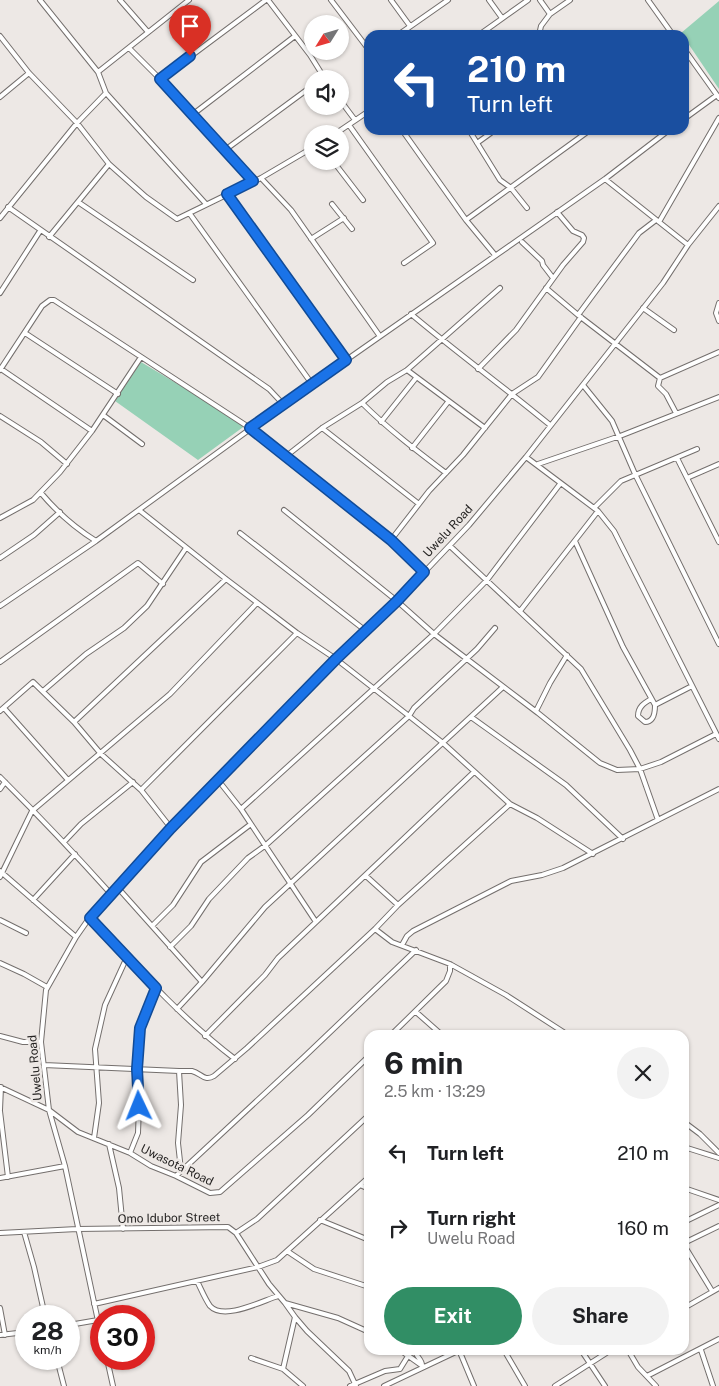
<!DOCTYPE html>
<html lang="en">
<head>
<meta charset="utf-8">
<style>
	:root { --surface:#fff; --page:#f2f2f2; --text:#202124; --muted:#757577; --accent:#318e65 }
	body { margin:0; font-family:"Public Sans",sans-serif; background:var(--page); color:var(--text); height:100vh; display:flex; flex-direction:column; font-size:19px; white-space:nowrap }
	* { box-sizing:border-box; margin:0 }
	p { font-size:16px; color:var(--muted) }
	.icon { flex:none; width:28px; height:28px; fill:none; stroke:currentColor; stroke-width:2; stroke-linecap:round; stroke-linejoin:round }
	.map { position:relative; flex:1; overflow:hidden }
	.side { position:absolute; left:364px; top:1030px; width:325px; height:325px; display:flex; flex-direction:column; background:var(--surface); border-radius:15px; box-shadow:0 1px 4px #0004 }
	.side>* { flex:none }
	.hud { position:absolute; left:364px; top:30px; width:325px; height:105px; border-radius:15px; box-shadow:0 1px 4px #0004; background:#1a4fa0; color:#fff; overflow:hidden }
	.needle { width:32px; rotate:233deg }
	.buttons { position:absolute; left:304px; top:15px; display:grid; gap:10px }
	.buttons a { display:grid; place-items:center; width:45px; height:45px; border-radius:50%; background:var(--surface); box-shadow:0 1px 4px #0004; font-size:25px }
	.speed { position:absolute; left:15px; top:1305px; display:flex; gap:10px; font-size:25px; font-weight:700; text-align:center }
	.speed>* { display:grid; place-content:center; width:65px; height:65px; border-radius:50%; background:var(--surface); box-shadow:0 1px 4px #0004; line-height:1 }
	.speed small { font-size:12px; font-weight:400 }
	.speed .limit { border:8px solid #d22; background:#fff; color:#111 }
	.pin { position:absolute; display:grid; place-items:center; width:42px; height:42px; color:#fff; margin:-51px -21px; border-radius:50% 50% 50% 0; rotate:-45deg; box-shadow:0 0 5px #0007 }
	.pin .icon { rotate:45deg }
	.me { position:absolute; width:55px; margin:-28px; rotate:358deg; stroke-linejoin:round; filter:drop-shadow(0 0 4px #0008) }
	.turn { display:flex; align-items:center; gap:18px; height:105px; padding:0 20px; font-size:22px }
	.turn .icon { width:65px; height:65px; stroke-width:2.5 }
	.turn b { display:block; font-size:35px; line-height:42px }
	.round { display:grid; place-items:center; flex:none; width:52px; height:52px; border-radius:26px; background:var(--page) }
	.headline { display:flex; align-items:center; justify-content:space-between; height:85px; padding:0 20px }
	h1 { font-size:30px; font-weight:700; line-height:38px }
	.cta { display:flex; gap:10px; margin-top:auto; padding:10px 20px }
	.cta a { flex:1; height:58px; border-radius:30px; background:var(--accent); color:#fff; font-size:20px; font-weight:700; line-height:58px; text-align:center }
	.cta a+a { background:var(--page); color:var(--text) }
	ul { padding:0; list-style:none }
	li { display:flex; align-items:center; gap:15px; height:75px; padding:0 20px }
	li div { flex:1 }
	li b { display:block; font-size:19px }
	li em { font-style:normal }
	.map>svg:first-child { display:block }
</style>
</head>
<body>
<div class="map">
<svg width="719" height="1386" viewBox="0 0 719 1386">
	<rect width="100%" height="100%" fill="#ede8e5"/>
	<!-- green -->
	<path fill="#96d1b6" d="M719,1V89L681,33Z
		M141,362L246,425L198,460L115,401Z"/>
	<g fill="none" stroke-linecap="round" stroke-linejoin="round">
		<!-- minor casing -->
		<g stroke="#746f6d" stroke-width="6">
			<path id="minor" d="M40,0L98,72L106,93L206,204
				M120,0L148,32
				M268,0L310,55L325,79
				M331,0L369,50
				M391,0L410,26
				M489,0L502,18
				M540,0L550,14L570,0
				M648,0L673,35
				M398,35L448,0
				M479,35L528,0
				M539,35L541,26L550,14
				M0,36L29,73L77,123L109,164L146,197L177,219L261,178L312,148
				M129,48L160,79L253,181
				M684,49L719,98
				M98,72L189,0
				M160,79L266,0
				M0,97L29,73
				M340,100L355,120
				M192,115L295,36
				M684,119L717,95
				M349,125L433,243L404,263
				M402,130L466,220L495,255
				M469,130L500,180L511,188L527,208
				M335,134L369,111
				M477,143L495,130
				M225,150L312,86
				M333,161L363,200
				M261,178L291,210L379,335
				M605,179L688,245
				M227,194L346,360
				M78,202L193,280
				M332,204L352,229
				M8,207L269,389L284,405
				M190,214L312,384
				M0,218L77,123L106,93
				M466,220L590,130
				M659,222L719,118
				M49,237L109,164
				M311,239L344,218
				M522,242L542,261L543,265L553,278
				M546,288L578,315L660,378L719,352
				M0,293L40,231
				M719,303L716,313L719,321
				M643,308L674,330
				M411,314C456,352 504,387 550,425
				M578,315L639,233L656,220
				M25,333L118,394
				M1,369L92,431
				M478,369L516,330L563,265L583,242L584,238L582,235L573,231L557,212
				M0,370L42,306L50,300H54L250,428L391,540L424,572
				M407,370L485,428
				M660,378L658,386L666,394L676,413
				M583,385L612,421L635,474L719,644
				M362,403C388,429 417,451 446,473
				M103,415L142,444
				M0,416L41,442L67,464
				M381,422L416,378
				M322,428L419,504
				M412,448L448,402
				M285,457L322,428L362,403L387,382L407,370L500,288
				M526,457L598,511L614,531L719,739
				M677,458L719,542
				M538,464L620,436L719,397
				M687,478L719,464
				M41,493C57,512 75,528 96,541
				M594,508L621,481L697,449
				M139,510L226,579L297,633L336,659L409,716L443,743L510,804L537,818L593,854
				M284,510L397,601L434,634L538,713L600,763L617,770L640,769L661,762L716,734
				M0,518L33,500L60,472L92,431L141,357
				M240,533L366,631
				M391,540L429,491L463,455L512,394L538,377L581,317
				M575,541L623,647L655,705L692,686
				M450,546L581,669L630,750L640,769L658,820
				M0,558L34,535L60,512
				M0,606L96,541L312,384L605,179L669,130
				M520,611L598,511
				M0,662L138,563L163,584
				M43,691L86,654L124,628L147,606L186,548
				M651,699C644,703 638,707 638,716L645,722C654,722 655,713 655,705
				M4,708L68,780
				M0,711L33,682L74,722L101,754L141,790L171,828
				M536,711L550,683L567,655
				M471,717L566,785L623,839
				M74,722L226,579
				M0,777C38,815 75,854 111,894
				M218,780L241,809L316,922
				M0,789L5,782
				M141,790L297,633
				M241,809L434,634L487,580L560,484
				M64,842L81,824L133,782
				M0,871L76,937
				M366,876L398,905
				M0,877L32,811L170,694L257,603
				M118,888L202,982
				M33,900L75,854
				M90,917C136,967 181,1018 235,1059
				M0,920L26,933
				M153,925L173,905L201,862L251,824
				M375,929L392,942L450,964L506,995L568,1035
				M402,945L407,936L413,931L511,881L542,875L563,868L719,789
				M170,947L191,926L209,899L248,858L266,845L409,716L414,708L477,649L495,628
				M0,963L24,974L47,987
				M177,1009L202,982L265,907L503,687
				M416,1012L442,1035
				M391,1035L446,981L450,971V964
				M0,1036L23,1042H41
				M205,1036L265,975L278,958L474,772
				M44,1065L179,1071L181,1105L178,1143L181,1170
				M179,1071C183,1071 188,1071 192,1071C201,1073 204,1082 214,1076L247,1048L375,929L398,905L510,804
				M0,1087L49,1110L78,1132L130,1153L151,1166L176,1176L210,1193L220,1192L308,1115L369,1056
				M0,1110L1,1087
				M0,1111L8,1177
				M684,1122L700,1134L719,1153
				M94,1138L99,1103L95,1049L105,1005L127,957
				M109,1144L119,1188L123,1229
				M684,1147L719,1158
				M130,1153L138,1133L139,1106L137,1069L139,1028L156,988
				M176,1176L304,1057L416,950
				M0,1178L65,1166
				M360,1185L369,1189
				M684,1188L719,1200
				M320,1220L369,1240
				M684,1222L719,1205
				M24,1232L34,1267L45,1316
				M0,1233L77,1229L228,1227L236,1233L269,1284L285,1303L338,1318L369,1332
				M236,1233L257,1219L369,1115
				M684,1243L719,1226
				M684,1245L712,1291
				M287,1251L314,1269L369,1287
				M197,1281C201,1289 205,1299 210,1306C224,1321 262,1301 278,1296
				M285,1303L295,1317L307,1331L349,1371L356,1386
				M94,1304L258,1267L277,1260L369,1177
				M0,1308L5,1335
				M684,1308L719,1288
				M69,1325L98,1320
				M0,1335L26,1332
				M101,1335L65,1166L49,1110L41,1042L46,990L76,937L90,917L171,828L336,659L397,601L469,525L526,457L663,283L688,245L719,206
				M400,1350L424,1367
				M415,1350C415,1356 422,1359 422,1365
				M459,1350L474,1386
				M504,1350L525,1386
				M581,1350L605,1386
				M628,1350L638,1367L656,1386
				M701,1350L713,1386
				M251,1358L283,1369L303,1386
				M57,1359L64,1386
				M107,1359L113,1386
				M283,1369L295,1317
				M647,1376L719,1339
				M350,1386L385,1371L400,1369L408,1356
				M384,1386L460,1350
				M555,1386L611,1350"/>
		</g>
		<!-- minor -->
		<use href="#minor" stroke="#fff" stroke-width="4"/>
	</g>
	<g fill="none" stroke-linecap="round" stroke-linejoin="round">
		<!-- route casing -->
		<g stroke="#114b97" stroke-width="12">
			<path id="route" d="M139,1106L137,1069L140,1028L156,988L90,918L171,828L336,659L397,601L424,572L391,540L250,428L346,360L227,194L253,181L160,79L190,56"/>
		</g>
		<!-- route -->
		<use href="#route" stroke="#1a73e8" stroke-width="9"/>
	</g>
	<g text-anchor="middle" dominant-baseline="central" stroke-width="5" stroke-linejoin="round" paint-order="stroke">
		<!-- street labels -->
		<g font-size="12" fill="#272524" stroke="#ede8e5">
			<text transform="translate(448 531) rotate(-47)">Uwelu Road</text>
			<text transform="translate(35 1068) rotate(-95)">Uwelu Road</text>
			<text transform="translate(177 1165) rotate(26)">Uwasota Road</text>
			<text transform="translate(169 1218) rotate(-1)">Omo Idubor Street</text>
		</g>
	</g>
</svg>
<div class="buttons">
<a><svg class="needle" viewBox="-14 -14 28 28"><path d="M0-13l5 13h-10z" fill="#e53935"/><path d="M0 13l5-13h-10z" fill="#757577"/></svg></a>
<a><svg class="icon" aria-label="sound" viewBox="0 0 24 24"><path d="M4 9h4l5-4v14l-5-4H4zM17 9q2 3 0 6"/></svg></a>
<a><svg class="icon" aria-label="layers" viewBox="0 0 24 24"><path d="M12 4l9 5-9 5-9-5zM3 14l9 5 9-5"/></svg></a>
</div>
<div class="speed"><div>28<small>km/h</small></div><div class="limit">30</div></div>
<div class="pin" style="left:190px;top:56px;background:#d93025"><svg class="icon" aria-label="arrive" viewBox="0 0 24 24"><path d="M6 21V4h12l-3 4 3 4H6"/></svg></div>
<svg class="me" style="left:139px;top:1106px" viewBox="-20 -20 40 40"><path d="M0-17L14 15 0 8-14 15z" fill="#1a73e8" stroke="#fff" stroke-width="4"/></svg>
<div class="hud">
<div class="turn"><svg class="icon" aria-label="left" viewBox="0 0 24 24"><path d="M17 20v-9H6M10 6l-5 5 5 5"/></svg><div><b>210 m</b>Turn left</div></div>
</div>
<section class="side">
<div class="headline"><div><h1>6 min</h1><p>2.5 km · 13:29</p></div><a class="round"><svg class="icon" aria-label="close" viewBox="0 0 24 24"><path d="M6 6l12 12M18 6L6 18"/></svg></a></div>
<ul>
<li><svg class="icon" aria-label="left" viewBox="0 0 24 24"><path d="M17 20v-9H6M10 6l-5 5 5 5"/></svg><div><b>Turn left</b></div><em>210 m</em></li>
<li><svg class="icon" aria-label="right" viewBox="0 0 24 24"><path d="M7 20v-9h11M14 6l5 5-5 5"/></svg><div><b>Turn right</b><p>Uwelu Road</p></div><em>160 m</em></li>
</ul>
<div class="cta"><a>Exit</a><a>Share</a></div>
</section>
</div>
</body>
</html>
